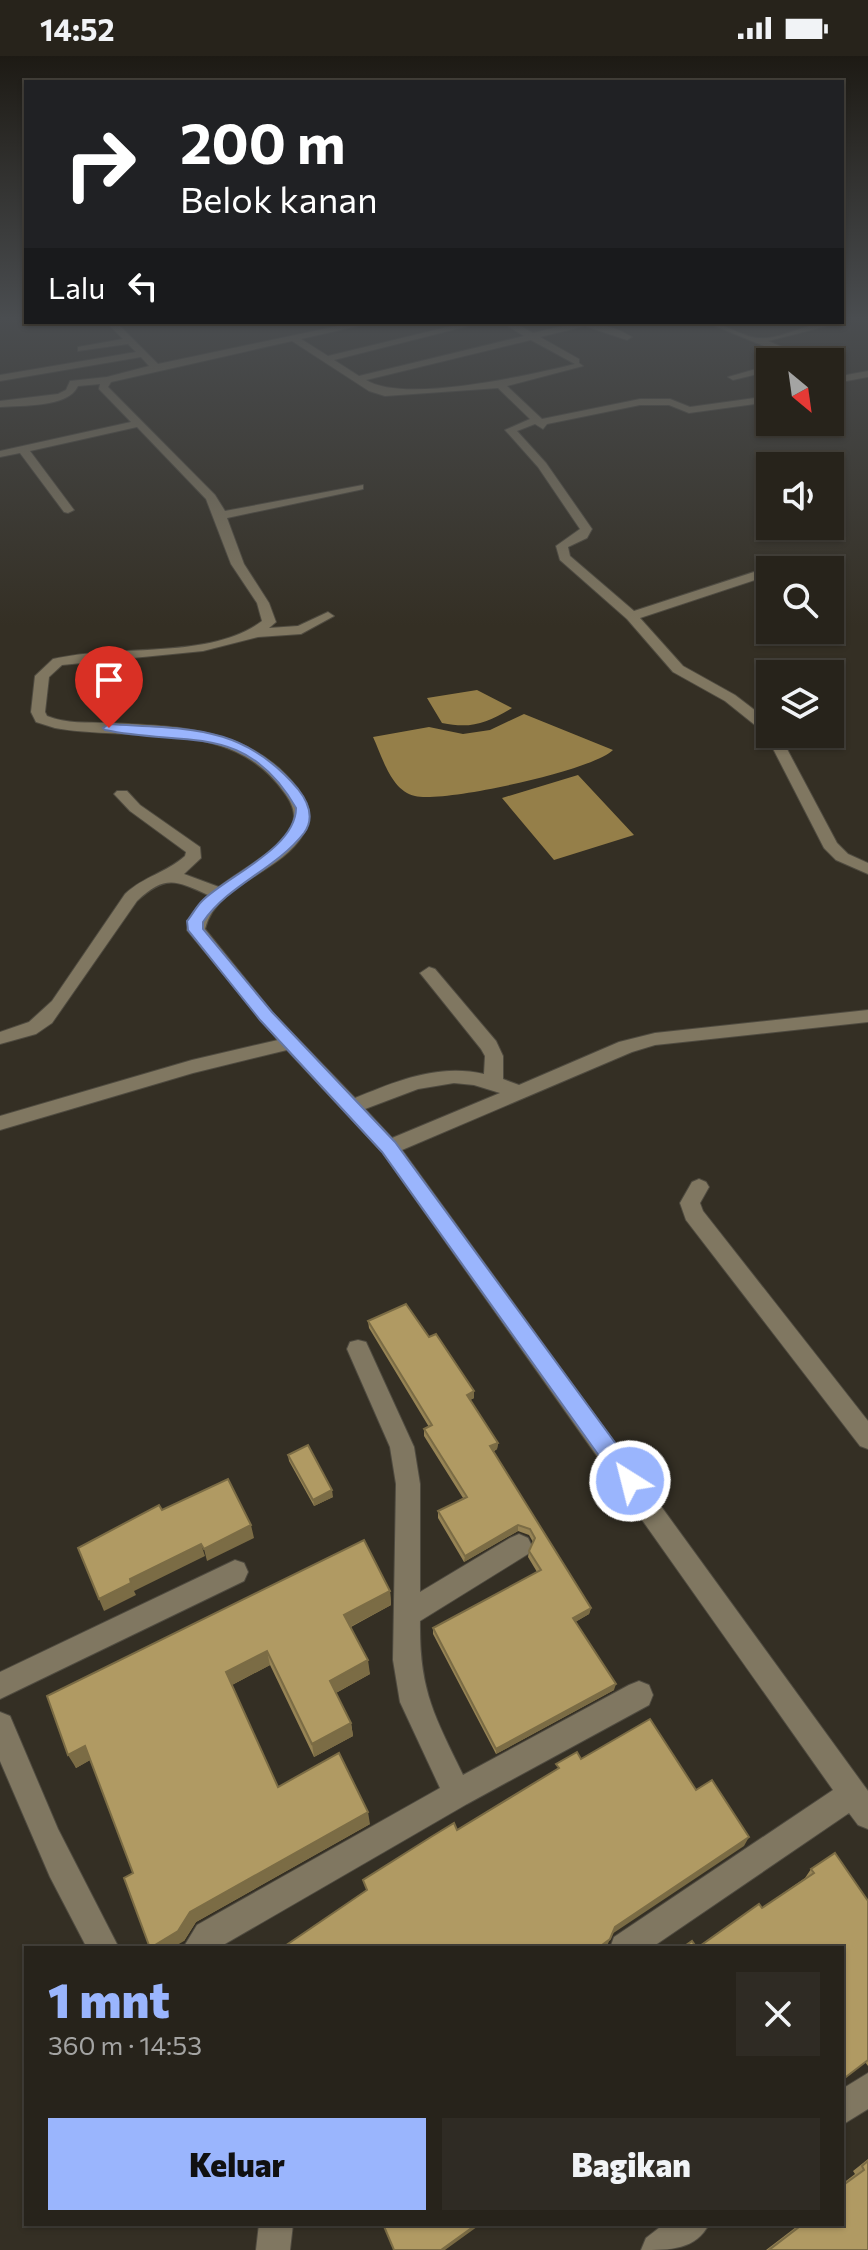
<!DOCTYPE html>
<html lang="id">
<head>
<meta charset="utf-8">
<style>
	:root { --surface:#27231b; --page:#2f2b24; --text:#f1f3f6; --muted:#a4a4a3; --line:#43403a; --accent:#9ab5fd }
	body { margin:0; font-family:Commissioner,sans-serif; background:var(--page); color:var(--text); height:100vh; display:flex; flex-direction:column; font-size:30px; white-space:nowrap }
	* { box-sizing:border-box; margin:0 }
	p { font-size:26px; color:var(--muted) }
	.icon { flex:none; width:44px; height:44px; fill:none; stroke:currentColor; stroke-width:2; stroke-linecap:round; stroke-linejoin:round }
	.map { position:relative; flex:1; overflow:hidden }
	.sheet { position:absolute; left:24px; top:1890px; width:820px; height:280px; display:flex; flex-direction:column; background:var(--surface); border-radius:0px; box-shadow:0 2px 6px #0004,0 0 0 2px var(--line) }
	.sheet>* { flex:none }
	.banner { position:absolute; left:24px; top:24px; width:820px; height:244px; border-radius:0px; box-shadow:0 2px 6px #0004,0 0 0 2px var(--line); background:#202124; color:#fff; overflow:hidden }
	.needle { width:52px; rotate:151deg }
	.fabs { position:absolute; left:756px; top:292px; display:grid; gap:16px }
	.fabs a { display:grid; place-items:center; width:88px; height:88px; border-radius:0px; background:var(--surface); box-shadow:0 2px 6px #0004,0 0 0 2px var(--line); font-size:40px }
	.pin { position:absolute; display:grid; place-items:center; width:68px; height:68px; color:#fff; margin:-82px -34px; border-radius:50% 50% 50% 0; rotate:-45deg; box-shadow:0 0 8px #0007 }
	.pin .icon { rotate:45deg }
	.me { position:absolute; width:88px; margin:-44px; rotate:324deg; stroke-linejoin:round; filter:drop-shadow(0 0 6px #0008) }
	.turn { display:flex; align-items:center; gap:28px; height:168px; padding:0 24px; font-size:36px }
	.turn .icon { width:104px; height:104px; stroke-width:2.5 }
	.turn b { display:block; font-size:56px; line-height:68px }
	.then { display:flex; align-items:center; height:76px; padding:0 24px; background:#0003; gap:16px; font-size:30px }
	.round { display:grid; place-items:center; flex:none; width:84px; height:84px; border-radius:0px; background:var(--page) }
	.headline { display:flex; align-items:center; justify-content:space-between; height:136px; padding:0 24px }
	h1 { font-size:48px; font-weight:800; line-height:60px; color:var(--accent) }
	.action { display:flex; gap:16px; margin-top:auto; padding:16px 24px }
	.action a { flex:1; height:92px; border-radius:0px; background:var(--accent); color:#111; font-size:32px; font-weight:800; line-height:92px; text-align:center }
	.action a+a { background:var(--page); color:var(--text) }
	.status { display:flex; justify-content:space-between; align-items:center; height:56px; padding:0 40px; background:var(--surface); direction:ltr }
	.status svg { height:22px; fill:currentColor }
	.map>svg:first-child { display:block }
</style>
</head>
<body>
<div class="status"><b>14:52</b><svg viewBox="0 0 49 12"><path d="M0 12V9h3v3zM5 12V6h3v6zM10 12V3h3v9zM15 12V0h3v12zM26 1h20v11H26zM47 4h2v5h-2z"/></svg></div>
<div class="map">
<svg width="868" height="2194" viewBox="0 0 868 2194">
	<rect width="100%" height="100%" fill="#342f24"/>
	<!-- water -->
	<path fill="#957f49" d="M477,634L512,652C486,667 472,673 442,667L427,642Z
		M524,658L613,694C594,714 445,747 415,740C391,735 382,700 373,681L429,671L463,678L490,674Z
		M578,719L634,779L554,804L502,742Z"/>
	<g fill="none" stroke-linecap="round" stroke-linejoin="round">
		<!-- minor casing -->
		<g stroke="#4f4b40" stroke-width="2">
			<path id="minor" d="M106,266H116L158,308L357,266H375L301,283L328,300L468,266H484L334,304L359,320L524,280L501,266H513L533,277C570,268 598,260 632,281L627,284L585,270L540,281L579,303V307L583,310L507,330L542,363L640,343H670L690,351L770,340V346L689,357L669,349H640L547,368L543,373L535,368L517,375L546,407L592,473L587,482L568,491L570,500L634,555L769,511L798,505V511L770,514V519L640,562L683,610L735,639L770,666V678H779L837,787L848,798L868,807V818L836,804L824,792L765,677L725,645L673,616L627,563L560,504L556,490L580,473L538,411L505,374L530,363L498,332L385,340L369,335L292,285L111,326L108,331L215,439L225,455L363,429V433L359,434L227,462L244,508L269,547L276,566L269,572L298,570L328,556L334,560L301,578L258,581L203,595L62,609L49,621L45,656L47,660C66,668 88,666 108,667C177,670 253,672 298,733C309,748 314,759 304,777C281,818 217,826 205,873L272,956L355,1042C396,1025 439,1007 484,1018L485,1000L481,993L420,917L429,911L435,913L496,985L503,1000V1023L519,1029L619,986L655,977L868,954V966L655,989L632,996L402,1094L868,1735V1773L858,1769L849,1757L651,1892H610L614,1881L833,1734L382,1096L287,994L193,1017L0,1074V1060L192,1004L278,984L187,874L192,858L208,839C175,824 165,819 137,845L52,967L36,978L0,988V976L29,966L52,945L125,838C144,820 166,817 185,800L186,796L130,755L114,738L117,735H127L140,749L200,791L201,802L184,818L219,831C241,814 269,800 287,779C299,763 294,749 283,735C231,661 132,686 55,672L36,666L31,656L35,620L53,603C116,588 211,604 262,565L257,547L231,508L206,443L137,371L30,395L74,454L68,457L64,456L20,397L0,401V395L131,366L99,333L100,328L78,330C68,352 22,349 0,351V345L58,338L66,334L70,325L107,321L149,310L141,301L0,325V319L136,296L128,288L78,295V291L123,283ZM531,284L575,308C530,319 404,348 366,324ZM454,1027L474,1029L500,1037L392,1082L365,1053L418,1033Z
				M705,266C725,266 740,281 759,282C785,284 812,262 839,267L768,285L817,306H803Z
				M770,309V315L733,324L728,321Z
				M868,315V321L830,328V322Z
				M699,1123L706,1126L709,1131L700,1147L703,1155L868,1365V1393L860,1390L686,1164L680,1147L692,1126Z
				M358,1284L366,1286L414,1391L420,1428V1536L510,1482L519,1478L528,1482L532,1490L528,1498L420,1565C419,1634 434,1659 463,1719L629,1629L639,1625L649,1629L653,1639L649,1649L467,1748L218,1892H183L197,1869L440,1732L400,1646L393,1604L396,1428L390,1391L347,1293L350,1286Z
				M235,1504L244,1507L248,1516L244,1525L0,1643V1616Z
				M0,1656L10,1660L58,1773L119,1892H87L50,1821L0,1705Z
				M868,2017V2053L842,2069V2033Z
				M259,2168H293L290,2194H256Z
				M664,2168H709C696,2194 670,2194 641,2194L646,2182Z"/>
		</g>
		<!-- minor -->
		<use href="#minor" fill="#807761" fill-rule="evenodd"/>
	</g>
	<!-- wall -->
	<path fill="#978455" d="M368,1265L429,1281L474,1342L470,1344L498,1387L497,1393L493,1396L591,1552L589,1558L575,1566L614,1634L496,1698L433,1578V1572L537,1516L528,1501L529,1495L533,1486L529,1479L518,1475L464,1506L438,1462V1455L463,1442L424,1380V1373L429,1371L369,1272Z
		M288,1399L333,1441L314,1450L289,1405Z
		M390,1535L391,1549L351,1571L370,1618L336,1637L351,1667L353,1680L314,1701L270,1609L232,1629L278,1731L370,1768L196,1866L184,1885L133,1817L90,1704L76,1712L47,1640Z
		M811,1813L868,1845V2010L865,2006L697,1892L762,1852L805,1822Z
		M868,2103V2194H766L800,2168H842V2128L855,2118L853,2115Z"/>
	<!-- shaded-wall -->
	<path fill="#7b6c45" d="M474,1335V1342L466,1346L467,1339Z
		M498,1387L497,1393L490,1397V1390Z
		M332,1434L333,1441L314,1450L313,1444Z
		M251,1469L254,1482L207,1505L204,1493Z
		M518,1469V1475L464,1506L465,1500Z
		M201,1488L205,1500L134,1535L136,1539L104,1555L99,1543L130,1523Z
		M390,1535L391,1549L346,1573L344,1559Z
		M591,1552L589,1558L572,1568L573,1562Z
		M267,1595L270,1609L230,1630L226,1616Z
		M368,1604L370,1618L332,1639L330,1625Z
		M616,1628L614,1634L496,1698V1693Z
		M351,1667L353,1680L314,1701L312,1688Z
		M85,1690L92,1703L76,1712L68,1699Z
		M368,1756L370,1768L196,1866L184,1885L172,1892H150L190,1856Z
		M749,1781L744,1790L612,1878L615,1871Z
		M610,1883L606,1892H598Z
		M477,2168H481L445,2194H441Z"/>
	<!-- building -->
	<path fill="#b09a63" stroke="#7b6c45" stroke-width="2" d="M406,1248L429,1281L436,1278L474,1335L467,1339L498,1387L490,1390L591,1552L573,1562L616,1628L496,1693L433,1572L541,1514L529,1495L535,1482L530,1473L518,1469L465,1500L438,1455L467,1441L424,1373L432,1369L368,1265Z
		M308,1389L332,1434L313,1444L288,1399Z
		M228,1423L251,1469L204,1493L201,1488L130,1523L131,1527L99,1543L78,1492L159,1449L162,1454Z
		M364,1484L390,1535L344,1559L368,1604L330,1625L351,1667L312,1688L267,1595L226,1616L278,1731L339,1697L368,1756L190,1856L178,1875L150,1892L124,1822L133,1817L85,1690L68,1699L47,1640Z
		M650,1663L696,1734L712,1724L749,1781L615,1871L610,1883L598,1892H282L367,1834L363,1824L431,1781L454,1767L457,1774L559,1712L556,1708L577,1696L581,1703Z
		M835,1797L868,1845V2004L842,2024V1892H682L692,1885L697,1892L759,1848L762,1852L814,1817L811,1813Z
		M868,2105V2194H769L803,2168H842V2130L864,2114L862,2110Z
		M383,2168H477L441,2194H394Z"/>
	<!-- sky -->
	<linearGradient id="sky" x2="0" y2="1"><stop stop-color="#1d1a14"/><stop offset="0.46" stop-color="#4a4d50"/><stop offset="1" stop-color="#4a4d50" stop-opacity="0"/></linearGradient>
	<rect width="868" height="570" fill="url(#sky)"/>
	<!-- route -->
	<path fill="#9ab5fd" stroke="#6476a4" stroke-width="2" d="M109,668C188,673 243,668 298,733C309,747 315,762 304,777C276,813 228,829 203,866V873L272,956L395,1086L638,1418L641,1425L638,1432L630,1435L622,1432L382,1096L260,964L188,874L187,865C192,859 196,851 202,845C227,820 296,792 296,752C246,665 185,691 105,674L103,672Z"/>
</svg>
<div class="fabs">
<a><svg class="needle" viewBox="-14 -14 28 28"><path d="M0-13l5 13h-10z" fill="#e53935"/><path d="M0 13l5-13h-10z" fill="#a4a4a3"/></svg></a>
<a><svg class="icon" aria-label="sound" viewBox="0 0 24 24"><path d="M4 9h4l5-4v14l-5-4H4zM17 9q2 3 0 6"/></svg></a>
<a><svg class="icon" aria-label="search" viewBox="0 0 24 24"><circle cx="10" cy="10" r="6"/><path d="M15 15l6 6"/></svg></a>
<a><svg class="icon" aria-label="layers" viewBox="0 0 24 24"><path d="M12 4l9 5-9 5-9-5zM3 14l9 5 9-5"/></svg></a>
</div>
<div class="pin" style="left:109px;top:672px;background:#d93025"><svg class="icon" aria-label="arrive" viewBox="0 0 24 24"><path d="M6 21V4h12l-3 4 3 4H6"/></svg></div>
<svg class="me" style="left:630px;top:1425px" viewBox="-20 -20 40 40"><circle r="17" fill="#9ab5fd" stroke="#fff" stroke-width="3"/><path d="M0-11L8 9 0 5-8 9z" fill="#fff"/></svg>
<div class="banner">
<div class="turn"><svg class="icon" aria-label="right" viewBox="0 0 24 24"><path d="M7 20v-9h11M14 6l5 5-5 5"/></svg><div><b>200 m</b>Belok kanan</div></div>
<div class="then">Lalu<svg class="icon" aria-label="left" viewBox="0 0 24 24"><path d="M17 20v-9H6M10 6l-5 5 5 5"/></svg></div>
</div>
<section class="sheet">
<div class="headline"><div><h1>1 mnt</h1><p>360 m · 14:53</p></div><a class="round"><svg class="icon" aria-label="close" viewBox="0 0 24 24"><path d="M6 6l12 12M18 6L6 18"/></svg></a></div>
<div class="action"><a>Keluar</a><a>Bagikan</a></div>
</section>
</div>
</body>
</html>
